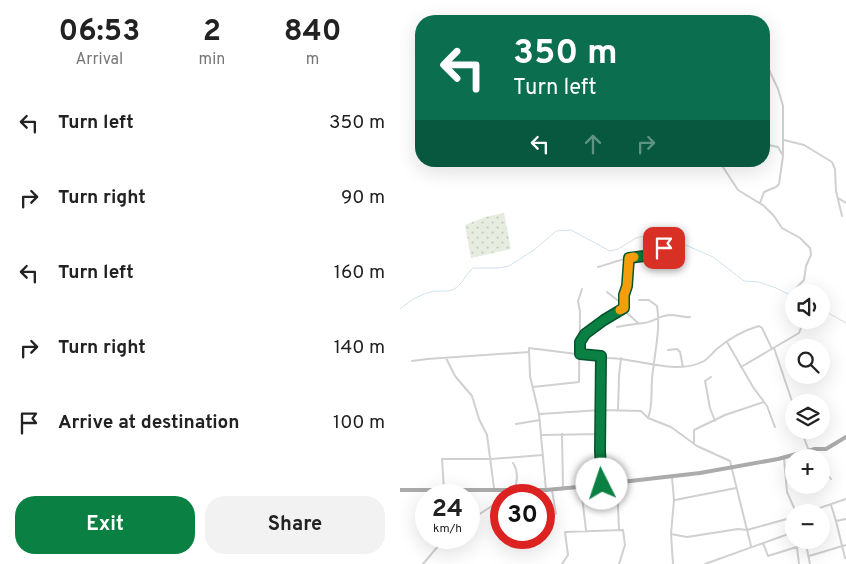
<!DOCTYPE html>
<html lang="en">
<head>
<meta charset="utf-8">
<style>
	:root { --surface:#fff; --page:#f2f2f2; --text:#222; --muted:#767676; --accent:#0b8043 }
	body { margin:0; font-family:Overpass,sans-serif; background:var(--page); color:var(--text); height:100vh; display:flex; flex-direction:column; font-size:19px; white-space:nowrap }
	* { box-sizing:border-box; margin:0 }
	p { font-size:16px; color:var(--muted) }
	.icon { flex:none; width:28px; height:28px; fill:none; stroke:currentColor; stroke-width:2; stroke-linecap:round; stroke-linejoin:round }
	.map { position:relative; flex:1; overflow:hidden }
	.sheet { display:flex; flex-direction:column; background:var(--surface); width:400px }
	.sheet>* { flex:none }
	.hud { position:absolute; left:15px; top:15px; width:355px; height:152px; border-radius:20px; box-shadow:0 5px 20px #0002; background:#0b6e4f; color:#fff; overflow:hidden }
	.tools { position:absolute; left:385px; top:284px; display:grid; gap:10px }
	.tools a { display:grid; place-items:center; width:45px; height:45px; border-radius:50%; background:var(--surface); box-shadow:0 5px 20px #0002; font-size:25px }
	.speed { position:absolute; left:15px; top:484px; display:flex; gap:10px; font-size:25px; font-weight:700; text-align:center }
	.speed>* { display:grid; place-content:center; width:65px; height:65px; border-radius:50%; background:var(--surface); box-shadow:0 5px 20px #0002; line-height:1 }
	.speed small { font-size:12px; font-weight:400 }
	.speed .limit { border:8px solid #d22; background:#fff; color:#111 }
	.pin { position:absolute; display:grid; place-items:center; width:42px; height:42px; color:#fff; margin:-21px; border-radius:10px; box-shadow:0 2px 8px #0006 }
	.me { position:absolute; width:55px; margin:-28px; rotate:356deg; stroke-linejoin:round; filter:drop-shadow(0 0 4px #0008) }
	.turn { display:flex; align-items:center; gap:18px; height:105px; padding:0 15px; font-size:22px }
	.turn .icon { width:65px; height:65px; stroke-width:2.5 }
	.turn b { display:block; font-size:35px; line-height:42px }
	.lanes { display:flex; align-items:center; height:48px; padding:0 15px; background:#0003; justify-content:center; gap:25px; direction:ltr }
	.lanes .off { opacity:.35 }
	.eta { display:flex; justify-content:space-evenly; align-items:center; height:85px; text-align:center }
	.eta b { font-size:30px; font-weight:700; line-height:35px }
	.action { display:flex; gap:10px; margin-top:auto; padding:10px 15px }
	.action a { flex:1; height:58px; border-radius:20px; background:var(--accent); color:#fff; font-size:20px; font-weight:700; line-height:58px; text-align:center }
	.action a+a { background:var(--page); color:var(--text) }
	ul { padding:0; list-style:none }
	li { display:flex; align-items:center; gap:15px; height:75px; padding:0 15px }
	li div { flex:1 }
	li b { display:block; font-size:19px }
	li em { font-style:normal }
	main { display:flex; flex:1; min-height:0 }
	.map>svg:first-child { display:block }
</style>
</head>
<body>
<main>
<section class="sheet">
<div class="eta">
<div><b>06:53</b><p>Arrival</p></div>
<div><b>2</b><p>min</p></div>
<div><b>840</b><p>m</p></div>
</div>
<ul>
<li><svg class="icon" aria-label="left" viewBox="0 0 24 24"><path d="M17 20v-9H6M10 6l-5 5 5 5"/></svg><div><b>Turn left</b></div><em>350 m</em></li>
<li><svg class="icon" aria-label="right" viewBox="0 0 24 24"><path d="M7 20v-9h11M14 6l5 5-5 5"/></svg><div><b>Turn right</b></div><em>90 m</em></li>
<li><svg class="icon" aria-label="left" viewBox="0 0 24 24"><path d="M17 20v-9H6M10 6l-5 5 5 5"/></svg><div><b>Turn left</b></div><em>160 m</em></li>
<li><svg class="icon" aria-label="right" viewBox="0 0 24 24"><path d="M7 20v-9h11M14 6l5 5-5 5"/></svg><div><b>Turn right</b></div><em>140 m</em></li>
<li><svg class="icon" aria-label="arrive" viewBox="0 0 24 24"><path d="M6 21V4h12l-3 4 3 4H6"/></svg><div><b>Arrive at destination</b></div><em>100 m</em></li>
</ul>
<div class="action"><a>Exit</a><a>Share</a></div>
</section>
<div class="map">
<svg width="446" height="564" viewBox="0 0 446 564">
	<defs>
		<pattern id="grass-dots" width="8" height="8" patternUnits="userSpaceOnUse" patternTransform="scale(1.25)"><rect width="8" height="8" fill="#e6ecdf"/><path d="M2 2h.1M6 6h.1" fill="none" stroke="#c6cbc0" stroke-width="1.8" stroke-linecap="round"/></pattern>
	</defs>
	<rect width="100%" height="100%" fill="#fff"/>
	<!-- grass -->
	<path fill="url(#grass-dots)" d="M104,213L111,249L71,258L65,225L85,217Z"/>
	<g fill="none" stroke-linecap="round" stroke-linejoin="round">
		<!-- stream -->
		<path stroke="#cfe2ee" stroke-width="1" d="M0,309C11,300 20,294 35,291C41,291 49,292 54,289C61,286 66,274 73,268H98L109,266L134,250L156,231L171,230L210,251L218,249L236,238L252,234L281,243L313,257L344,281L359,282L376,288L394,297
			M421,309L446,323"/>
		<!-- street -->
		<path stroke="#d0d0d0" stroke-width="2" d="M384,140L404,145L432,162L435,169L436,191L442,216
			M364,144L378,147L382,154
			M319,161L338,190L364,206L374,216L382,228L400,238L410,248L411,255L406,266L404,280L392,292L387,301L389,311L394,318
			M438,198L446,203
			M360,203L364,192L376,187L379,184L383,156V106L378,89L364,59
			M198,267C209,264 219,260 229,258C249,254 257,256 271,240
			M207,292L221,303L227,313L238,323
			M239,300H249L257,306C261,330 254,355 252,379C251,392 253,406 248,418
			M217,327C226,325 235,324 244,323C253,322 260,315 271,315C277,315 284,318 290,317
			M180,342L189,330L224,308V295L227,287L229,258
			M327,342L353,387L367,406L375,427
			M374,348L394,407
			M268,350L277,349L280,352L283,367
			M201,356L200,451L203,484
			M46,358L55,376L72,396L79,419L87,435L94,488
			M12,361L27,359L129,352
			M341,367L399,333L401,328L396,320
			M311,377L305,381L310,408L315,421
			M133,387L179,382L180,312L178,301L182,289
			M218,410L219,376L221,358
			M140,414L201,410L241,411L248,418L271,427L297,446L330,461L351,546
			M116,424L140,420
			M401,430L409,451
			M162,434L163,487
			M141,435L201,434
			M294,444V430L325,415L364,402
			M415,449L418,458
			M384,458L387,492L396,512
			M421,466L431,479
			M272,477L274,500L271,534L273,564
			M217,484L219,529
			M181,488L186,530
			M44,490L42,459H91L143,455
			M146,490L139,414L130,376L129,348L208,358C237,358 277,376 304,361C309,358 313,352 318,348C329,339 345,330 359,326L362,328L372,349
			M152,490L156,514
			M110,495C118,487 119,472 113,463
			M275,500L336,488
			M431,505L436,521L446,519
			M408,512L446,499
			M69,521L101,500
			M436,521L445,558H446
			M271,534L287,537L338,529L347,530L394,517
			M405,540L410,564
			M363,543L368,556L406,544
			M397,547L399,564
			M409,556L446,545
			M23,564L45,538
			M162,564L168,555L165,532L223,530L225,545L219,564
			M305,564L394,532"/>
		<!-- primary -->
		<path stroke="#ababab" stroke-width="4" d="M0,490H146L178,487L300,473L378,459L415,449H426L446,437"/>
	</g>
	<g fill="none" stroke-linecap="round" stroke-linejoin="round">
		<!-- route casing -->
		<g stroke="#07532c" stroke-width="12">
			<path id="route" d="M202,484L200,451L201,356L180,354V342L185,334L204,320L224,308V295L227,286L229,258L252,255L264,248"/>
		</g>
		<!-- route -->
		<use href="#route" stroke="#0b8043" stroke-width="9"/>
		<!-- slow -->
		<path stroke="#f59e0b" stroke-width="9" d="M220,310L224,308V295L227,286L229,258L234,257"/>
	</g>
</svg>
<div class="tools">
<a><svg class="icon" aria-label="sound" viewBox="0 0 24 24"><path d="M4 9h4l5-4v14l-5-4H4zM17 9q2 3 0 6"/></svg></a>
<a><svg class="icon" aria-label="search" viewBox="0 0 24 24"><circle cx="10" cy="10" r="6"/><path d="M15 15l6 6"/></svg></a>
<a><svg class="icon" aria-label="layers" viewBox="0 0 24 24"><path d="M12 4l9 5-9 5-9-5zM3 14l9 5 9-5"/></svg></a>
<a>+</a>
<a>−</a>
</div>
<div class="speed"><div>24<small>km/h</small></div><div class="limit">30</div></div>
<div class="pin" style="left:264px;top:248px;background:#d93025"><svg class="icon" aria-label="arrive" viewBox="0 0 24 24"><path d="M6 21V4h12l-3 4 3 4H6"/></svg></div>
<svg class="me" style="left:202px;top:484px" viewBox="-20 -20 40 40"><circle r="19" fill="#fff"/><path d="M0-13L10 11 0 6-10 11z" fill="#0b8043"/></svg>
<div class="hud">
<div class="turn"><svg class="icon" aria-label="left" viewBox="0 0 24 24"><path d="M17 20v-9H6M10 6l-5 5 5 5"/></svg><div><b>350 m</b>Turn left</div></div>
<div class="lanes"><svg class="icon" aria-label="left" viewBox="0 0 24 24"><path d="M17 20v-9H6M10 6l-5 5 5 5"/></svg><svg class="icon off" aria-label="ahead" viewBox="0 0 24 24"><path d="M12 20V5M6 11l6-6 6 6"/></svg><svg class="icon off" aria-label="right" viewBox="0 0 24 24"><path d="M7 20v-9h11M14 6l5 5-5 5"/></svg></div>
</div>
</div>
</main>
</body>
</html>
